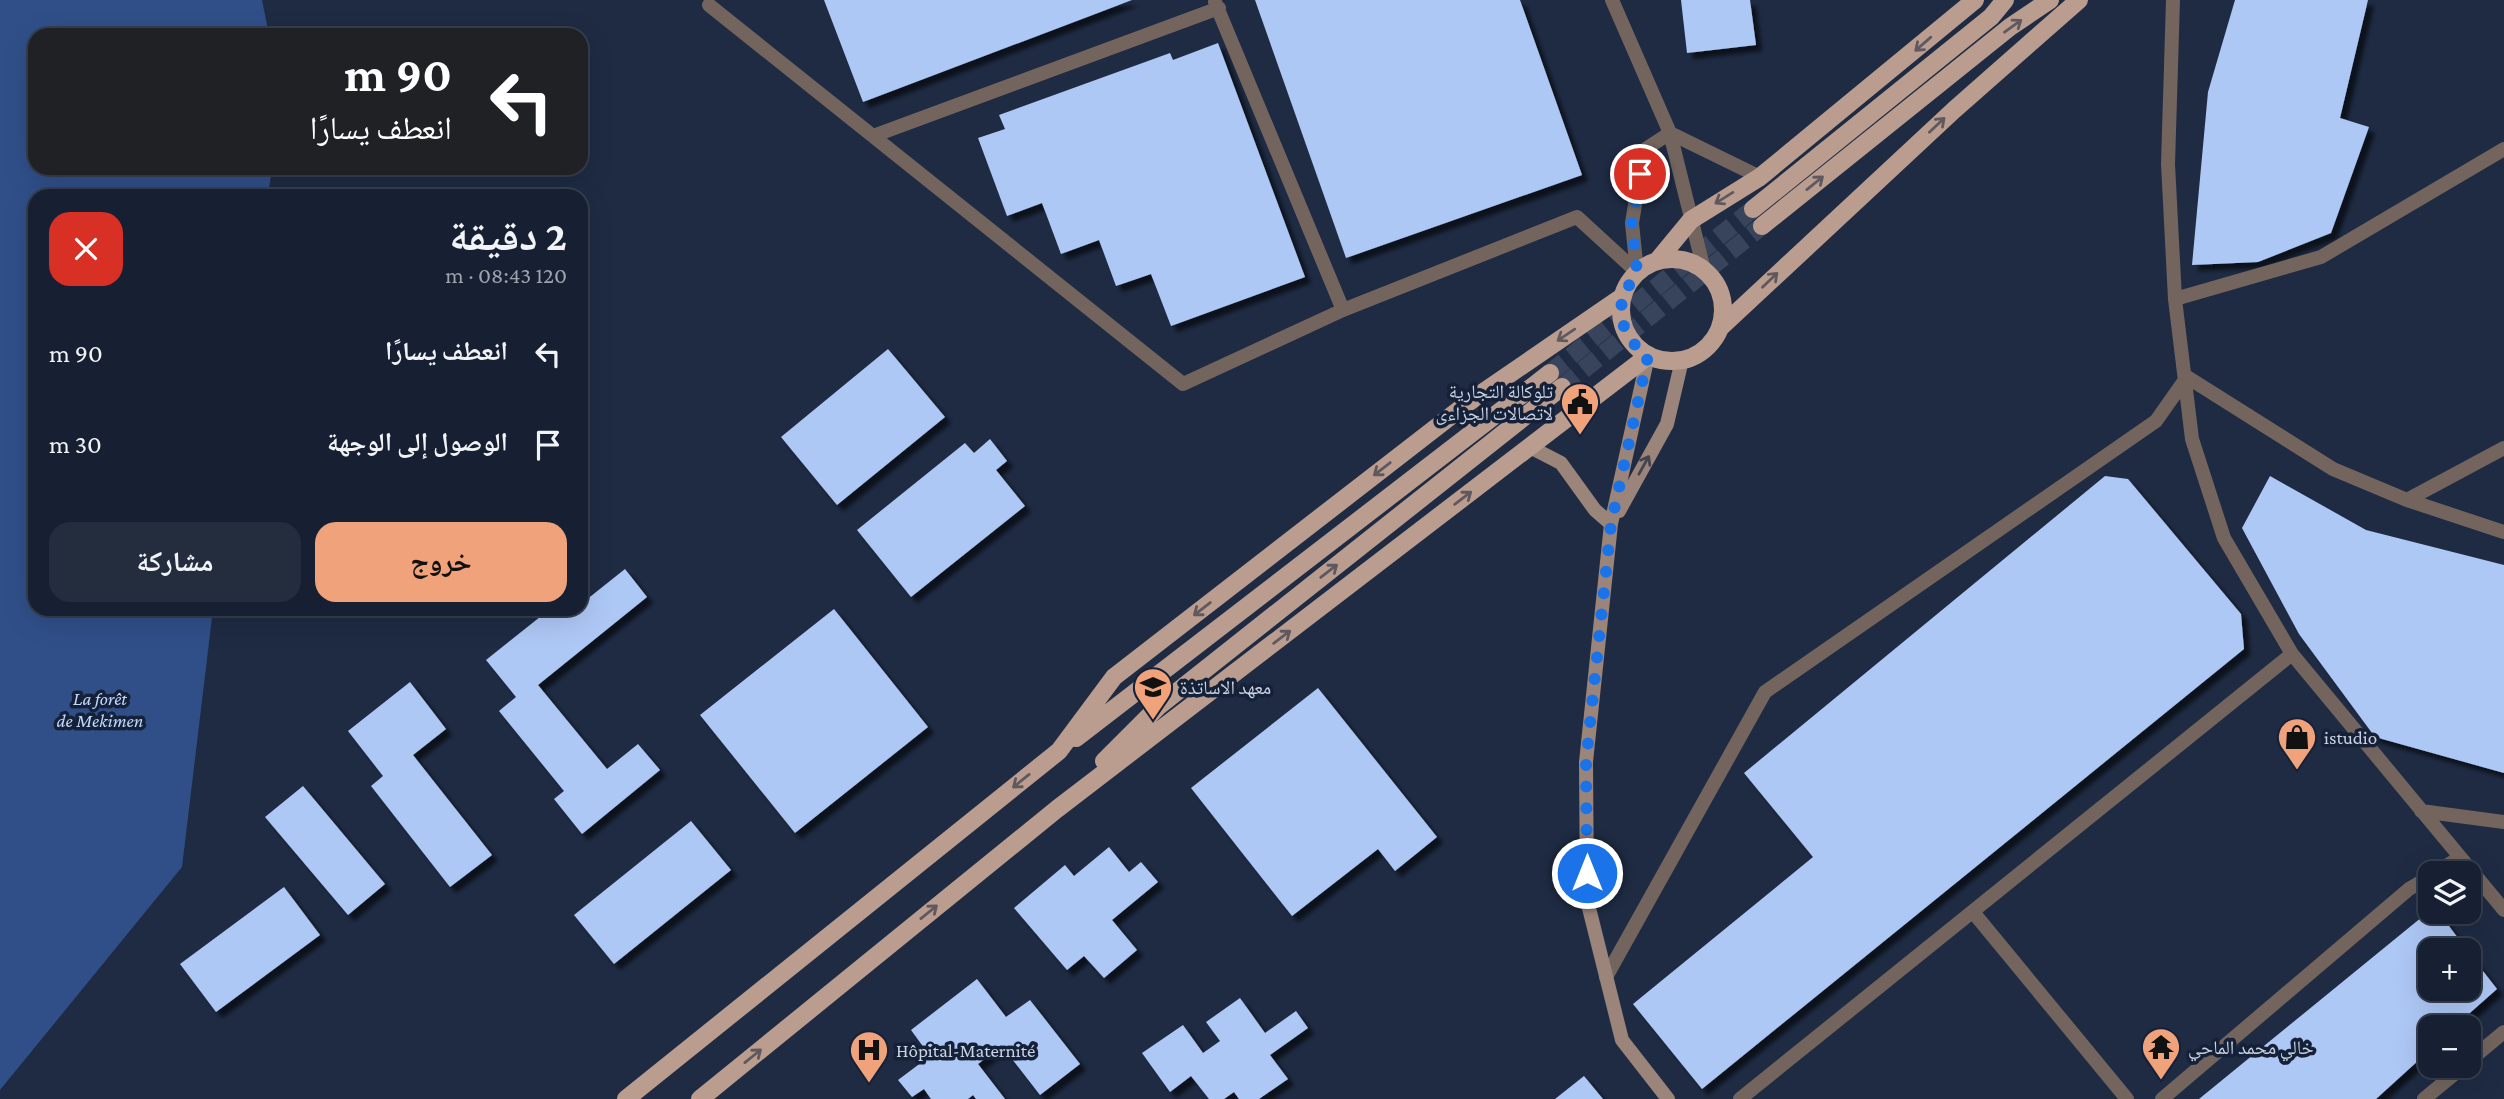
<!DOCTYPE html>
<html lang="ar">
<head>
<meta charset="utf-8">
<style>
	:root { --surface:#162032; --page:#232d3e; --text:#f1f3f6; --muted:#9ea3ac; --line:#353e4d; --accent:#f0a27a }
	body { margin:0; font-family:"Crimson Pro","Noto Naskh Arabic",serif; background:var(--page); color:var(--text); direction:rtl; height:100vh; display:flex; flex-direction:column; font-size:26px; white-space:nowrap }
	* { box-sizing:border-box; margin:0 }
	p { font-size:23px; color:var(--muted) }
	.icon { flex:none; width:38px; height:38px; fill:none; stroke:currentColor; stroke-width:2; stroke-linecap:round; stroke-linejoin:round }
	.map { position:relative; flex:1; overflow:hidden; direction:ltr }
	.panel { position:absolute; left:28px; top:189px; width:560px; height:427px; display:flex; flex-direction:column; background:var(--surface); border-radius:21px; box-shadow:0 7px 28px #0002,0 0 0 2px var(--line); direction:rtl }
	.panel>* { flex:none }
	.hud { position:absolute; left:28px; top:28px; width:560px; height:147px; border-radius:21px; box-shadow:0 7px 28px #0002,0 0 0 2px var(--line); direction:rtl; background:#202124; color:#fff; overflow:hidden }
	.tools { position:absolute; left:2418px; top:861px; display:grid; gap:14px }
	.tools a { display:grid; place-items:center; width:63px; height:63px; border-radius:14px; background:var(--surface); box-shadow:0 7px 28px #0002,0 0 0 2px var(--line); font-size:35px }
	.pin { position:absolute; display:grid; place-items:center; width:60px; height:60px; color:#fff; margin:-30px; border:4px solid #fff; border-radius:50%; box-shadow:0 2px 7px #0007 }
	.me { position:absolute; width:77px; margin:-38px; rotate:0deg; stroke-linejoin:round; filter:drop-shadow(0 0 5px #0008) }
	.turn { display:flex; align-items:center; gap:24px; height:147px; padding:0 21px; font-size:32px }
	.turn .icon { width:91px; height:91px; stroke-width:2.5 }
	.turn b { display:block; font-size:49px; line-height:60px }
	.round { display:grid; place-items:center; flex:none; width:74px; height:74px; border-radius:21px; background:var(--page) }
	.headline { display:flex; align-items:center; justify-content:space-between; height:119px; padding:0 21px }
	h1 { font-size:42px; font-weight:700; line-height:52px }
	.cta { display:flex; gap:14px; margin-top:auto; padding:14px 21px }
	.cta a { flex:1; height:80px; border-radius:21px; background:var(--accent); color:#111; font-size:28px; font-weight:700; line-height:80px; text-align:center }
	.cta a+a { background:var(--page); color:var(--text) }
	ul { padding:0; list-style:none }
	li { display:flex; align-items:center; gap:21px; height:91px; padding:0 21px }
	li div { flex:1 }
	li b { display:block; font-size:26px }
	li em { font-style:normal }
	.map>svg:first-child { display:block }
</style>
</head>
<body>
<div class="map">
<svg width="2504" height="1099" viewBox="0 0 2504 1099">
	<defs>
		<filter id="shadow"><feDropShadow dx="6" dy="6" stdDeviation="2" flood-color="#0009"/></filter>
	</defs>
	<rect width="100%" height="100%" fill="#1e2b43"/>
	<!-- green -->
	<path fill="#304f89" d="M0,0H262L269,35H35V168H272L268,196H35V609H213L182,867L0,1090Z"/>
	<!-- building -->
	<path fill="#aec8f6" filter="url(#shadow)" d="M824,0H1132L863,102Z
		M1255,0H1520L1582,175L1346,258Z
		M1681,0H1750L1756,45L1687,53Z
		M2235,0H2368L2340,118L2369,127L2331,233L2258,262L2192,265L2208,92Z
		M1218,43L1305,277L1171,326L1151,274L1116,286L1099,240L1061,254L1042,203L1007,216L978,138L1005,129L999,115L1170,53L1173,60Z
		M888,349L945,417L837,505L781,437Z
		M990,439L1007,461L996,470L1025,506L911,597L857,530L965,443L974,453Z
		M2105,476L2128,479L2241,614L2244,649L1702,1089L1633,1004L1813,857L1744,773Z
		M2270,476L2366,530L2504,565V773L2375,737L2299,634L2242,528Z
		M625,569L647,597L538,685L607,769L638,744L660,770L582,834L554,799L564,791L499,711L516,697L486,660L550,609H581V604Z
		M834,609L928,727L795,833L700,715Z
		M410,682L446,729L413,755L492,855L450,887L371,786L383,776L348,731Z
		M1318,688L1437,837L1395,871L1378,849L1292,916L1191,788Z
		M303,786L385,884L348,915L265,817Z
		M691,821L731,870L614,964L574,915Z
		M1109,847L1129,872L1141,862L1158,882L1112,920L1137,950L1104,978L1084,956L1067,970L1014,908L1065,865L1074,876Z
		M284,887L320,935L216,1012L180,964Z
		M2422,917L2443,918L2467,950H2431V989H2469V953L2497,989L2454,1027H2431V1049L2376,1099H2199Z
		M977,979L1006,1017L1030,1000L1080,1064L1040,1095L1002,1046L978,1064L1005,1099H976L973,1095L968,1099H931L924,1089L912,1097L898,1080L930,1056L911,1030Z
		M1240,998L1265,1033L1296,1011L1308,1028L1270,1055L1288,1079L1259,1099H1239L1234,1092L1224,1099H1209L1191,1076L1170,1092L1142,1053L1183,1025L1203,1053L1220,1041L1206,1022Z
		M1584,1076L1603,1099H1555Z"/>
	<g fill="none" stroke-linecap="round" stroke-linejoin="round">
		<!-- primary-tunnel -->
		<path stroke="#38445b" stroke-width="18" stroke-dasharray="18 9" stroke-linecap="butt" d="M1550,373L1753,209
			M1562,387L1762,226"/>
		<!-- street -->
		<path stroke="#73655e" stroke-width="14" d="M1612,0L1670,133L1704,270
			M2173,0L2168,164L2175,299L2192,439L2224,538L2292,654L2504,910
			M1215,2L1343,310
			M709,5L1183,384L1343,310L1577,217L1637,272
			M1670,133L1760,177
			M873,136L1219,8
			M1637,272L1632,223L1644,150L1670,133
			M2175,299L2321,257L2504,149
			M2407,500L2504,448
			M2421,811L2504,822
			M2435,873L2459,858
			M1973,912L2127,1099
			M1606,977L1765,692L2156,421L2187,377L2333,469L2407,500L2504,532
			M2469,1061L2504,1032
			M1740,1099L2292,654
			M2162,1099L2409,889L2431,876
			M2424,1099L2464,1066"/>
		<!-- secondary -->
		<path stroke="#9b857a" stroke-width="14" d="M1648,356L1611,524L1586,762L1587,900L1622,1040L1668,1099
			M1530,447L1561,463L1595,510L1611,524
			M1619,511L1667,424L1682,360"/>
		<!-- primary -->
		<path stroke="#ba9d8f" stroke-width="18" d="M1753,209L1991,17L2005,0
			M1762,226L2010,27L2050,0
			M1621 310a51 51 0 1 1 102 0a51 51 0 1 1-102 0Z
			M1658,260L1691,220L1760,177L1975,0
			M1721,327L1954,110L2079,0
			M1076,738L1550,373
			M1104,761L1159,706L1562,387
			M626,1099L1059,751L1114,677L1469,402L1622,297
			M700,1099L1057,809L1648,356"/>
	</g>
	<!-- one-way arrows -->
	<defs><path id="oneway-shaft" d="M-6 0H5M1.5-3L5.5 0L1.5 3" fill="none" stroke-width="1.6" stroke-linecap="round" stroke-linejoin="round" transform="scale(1.75)"/></defs>
	<g stroke="#5f595f">
		<use href="#oneway-shaft" transform="translate(2013 26) rotate(-36)"/>
		<use href="#oneway-shaft" transform="translate(1923 44) rotate(139)"/>
		<use href="#oneway-shaft" transform="translate(1937 125) rotate(-43)"/>
		<use href="#oneway-shaft" transform="translate(1815 183) rotate(-39)"/>
		<use href="#oneway-shaft" transform="translate(1724 198) rotate(148)"/>
		<use href="#oneway-shaft" transform="translate(1770 280) rotate(-44)"/>
		<use href="#oneway-shaft" transform="translate(1566 335) rotate(146)"/>
		<use href="#oneway-shaft" transform="translate(1382 469) rotate(142)"/>
		<use href="#oneway-shaft" transform="translate(1463 498) rotate(-37)"/>
		<use href="#oneway-shaft" transform="translate(1329 571) rotate(-38)"/>
		<use href="#oneway-shaft" transform="translate(1202 609) rotate(142)"/>
		<use href="#oneway-shaft" transform="translate(1282 637) rotate(-37)"/>
		<use href="#oneway-shaft" transform="translate(1021 781) rotate(141)"/>
		<use href="#oneway-shaft" transform="translate(929 912) rotate(-39)"/>
		<use href="#oneway-shaft" transform="translate(753 1056) rotate(-39)"/>
	</g>
	<use stroke="#44444f" href="#oneway-shaft" transform="translate(1644 465) rotate(-61)"/>
	<g fill="none" stroke-linecap="round" stroke-linejoin="round">
		<!-- route -->
		<path stroke="#1a73e8" stroke-width="12" stroke-dasharray="0 21.6" d="M1587,873L1586,762L1611,524L1648,356L1635,345L1625,331L1621,314L1622,297L1637,272L1632,223L1640,174"/>
	</g>
	<!-- icons -->
	<defs>
		<g id="civic-pin" transform="scale(2.0125)"><path d="M0 17L-7.5 6A9.5 9.5 0 1 1 7.5 6Z" fill="#f0a27a" stroke="#152138"/><path d="M-.6-6.5H3V-4.5H.6V-3L4-1V1h2V6H-6V1h2V-1L-.6-3ZM-1.2 2.5V6h2.4V2.5Z" fill="#111"/></g>
		<g id="university-pin" transform="scale(2.0125)"><path d="M0 17L-7.5 6A9.5 9.5 0 1 1 7.5 6Z" fill="#f0a27a" stroke="#152138"/><path d="M0-5L7-2L0 1L-7-2ZM-4 1L0 2.5L4 1V4Q0 6-4 4Z" fill="#111"/></g>
		<g id="shop-pin" transform="scale(2.0125)"><path d="M0 17L-7.5 6A9.5 9.5 0 1 1 7.5 6Z" fill="#f0a27a" stroke="#152138"/><path d="M-5-2.5h2.3a2.7 3.5 0 0 1 5.4 0H5L5.5 6h-11ZM-1.5-2.5h3a1.5 2.3 0 0 0-3 0Z" fill="#111"/></g>
		<g id="temple-pin" transform="scale(2.0125)"><path d="M0 17L-7.5 6A9.5 9.5 0 1 1 7.5 6Z" fill="#f0a27a" stroke="#152138"/><path d="M0-6L5-2H3V0L6.5 2.5H4V6H1.5V3h-3V6H-4V2.5H-6.5L-3 0V-2H-5Z" fill="#111"/></g>
		<g id="hospital-pin" transform="scale(2.0125)"><path d="M0 17L-7.5 6A9.5 9.5 0 1 1 7.5 6Z" fill="#f0a27a" stroke="#152138"/><path d="M-5-5h3v3.5h4V-5h3V5h-3V1.5h-4V5h-3Z" fill="#111"/></g>
	</defs>
	<g fill-rule="evenodd">
		<use href="#civic-pin" x="1580" y="402"/>
		<use href="#university-pin" x="1153" y="687"/>
		<use href="#shop-pin" x="2297" y="737"/>
		<use href="#temple-pin" x="2161" y="1047"/>
		<use href="#hospital-pin" x="869" y="1050"/>
	</g>
	<g text-anchor="middle" dominant-baseline="central" stroke-width="7" stroke-linejoin="round" paint-order="stroke">
		<!-- poi labels -->
		<g font-size="19" fill="#cad3e3" stroke="#152138" text-anchor="start">
			<text x="1553" y="391" text-anchor="end">تلوكالة التجارية<tspan x="1553" dy="22">لاتصالات الجزاءى</tspan></text>
			<text x="1180" y="687">معهد الاساتذة</text>
			<text x="2324" y="737">istudio</text>
			<text x="2188" y="1047">خالي محمد الماحي</text>
			<text x="896" y="1050">Hôpital-Maternité</text>
		</g>
		<!-- park labels -->
		<g font-size="19" font-style="italic" fill="#c1d8ff" stroke="#152138">
			<text x="100" y="698">La forêt<tspan x="100" dy="22">de Mekimen</tspan></text>
		</g>
	</g>
</svg>
<div class="tools">
<a><svg class="icon" aria-label="layers" viewBox="0 0 24 24"><path d="M12 4l9 5-9 5-9-5zM3 14l9 5 9-5"/></svg></a>
<a>+</a>
<a>−</a>
</div>
<div class="pin" style="left:1640px;top:174px;background:#d93025"><svg class="icon" aria-label="arrive" viewBox="0 0 24 24"><path d="M6 21V4h12l-3 4 3 4H6"/></svg></div>
<svg class="me" style="left:1587px;top:873px" viewBox="-20 -20 40 40"><circle r="17" fill="#1a73e8" stroke="#fff" stroke-width="3"/><path d="M0-11L8 9 0 5-8 9z" fill="#fff"/></svg>
<div class="hud">
<div class="turn"><svg class="icon" aria-label="left" viewBox="0 0 24 24"><path d="M17 20v-9H6M10 6l-5 5 5 5"/></svg><div><b>90 m</b>انعطف يسارًا</div></div>
</div>
<section class="panel">
<div class="headline"><div><h1>2 دقيقة</h1><p>120 m · 08:43</p></div><a class="round" style="background:#d93025;color:#fff"><svg class="icon" aria-label="close" viewBox="0 0 24 24"><path d="M6 6l12 12M18 6L6 18"/></svg></a></div>
<ul>
<li><svg class="icon" aria-label="left" viewBox="0 0 24 24"><path d="M17 20v-9H6M10 6l-5 5 5 5"/></svg><div><b>انعطف يسارًا</b></div><em>90 m</em></li>
<li><svg class="icon" aria-label="arrive" viewBox="0 0 24 24"><path d="M6 21V4h12l-3 4 3 4H6"/></svg><div><b>الوصول إلى الوجهة</b></div><em>30 m</em></li>
</ul>
<div class="cta"><a>خروج</a><a>مشاركة</a></div>
</section>
</div>
</body>
</html>
